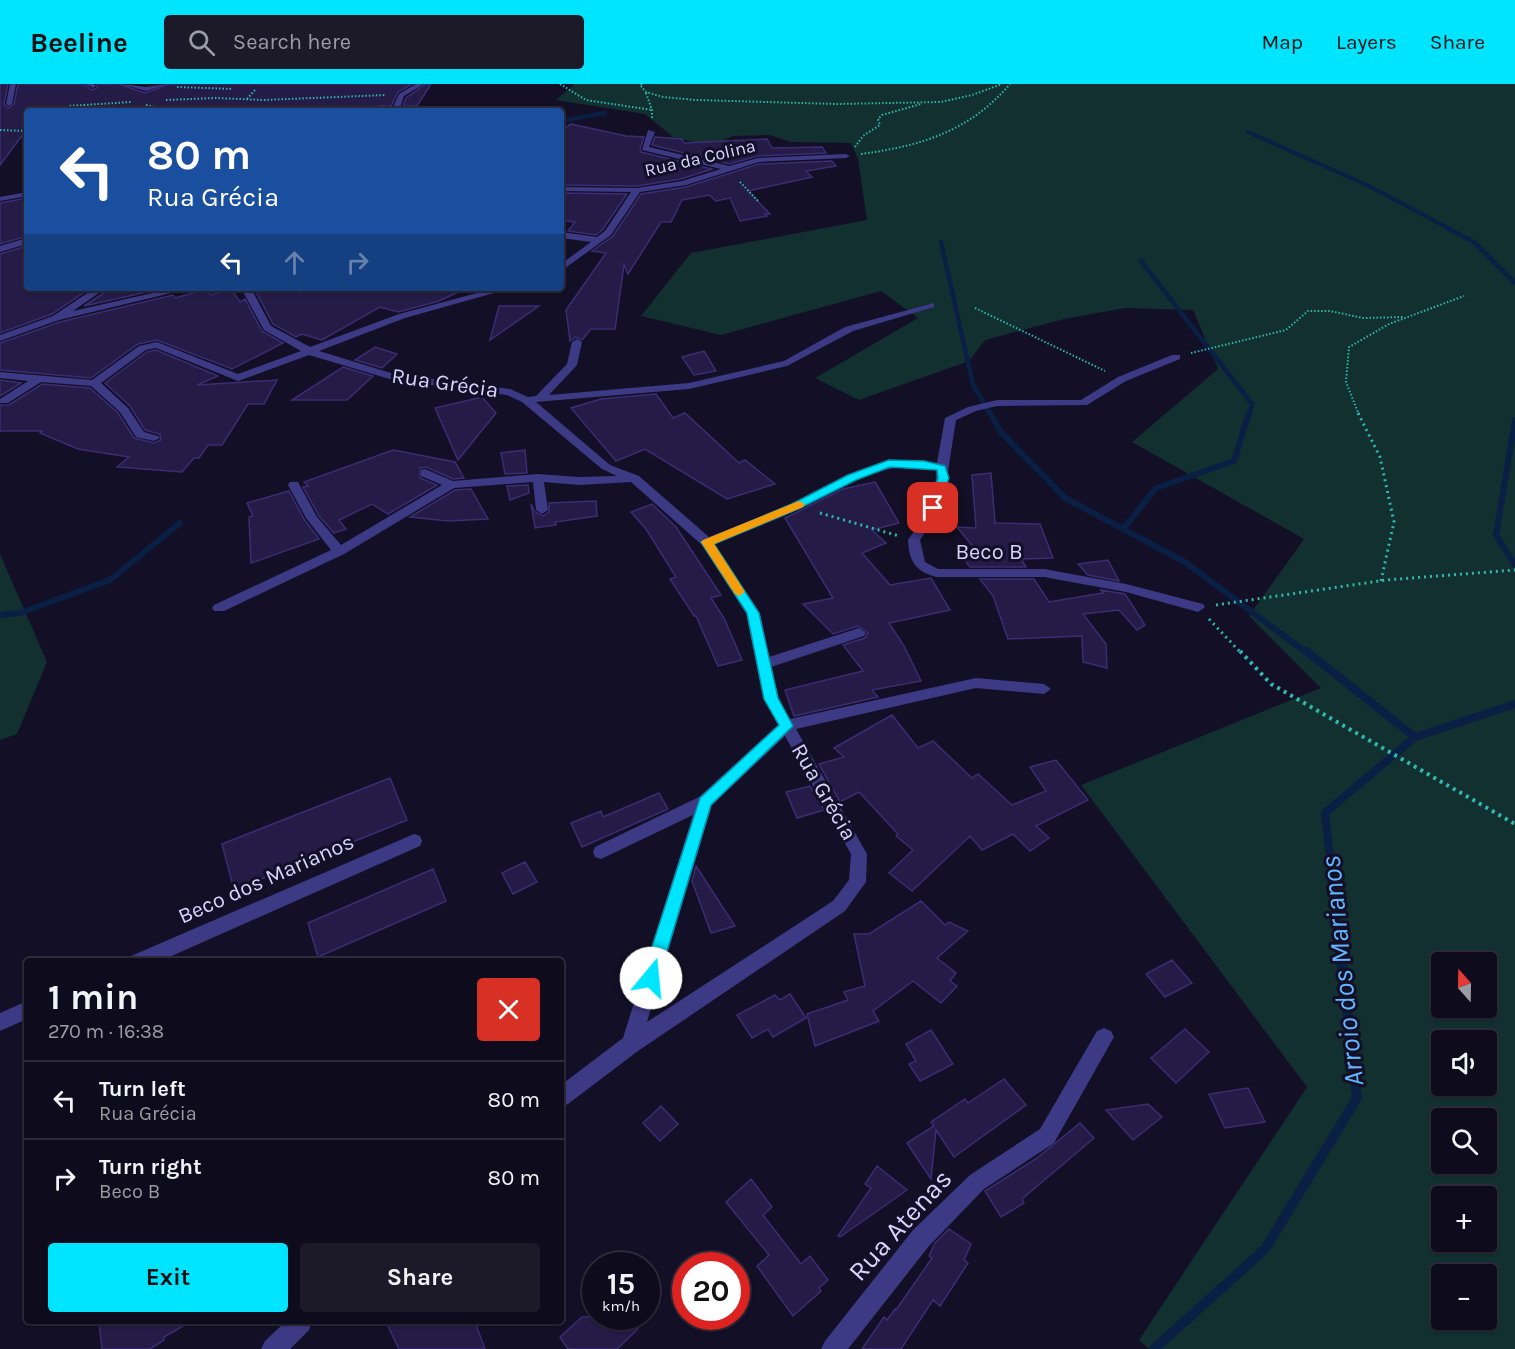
<!DOCTYPE html>
<html lang="en">
<head>
<meta charset="utf-8">
<style>
	:root { --surface:#0e0b1c; --page:#1c1929; --text:#f1f3f6; --muted:#9b9ba3; --line:#2e2b3b; --accent:#00e5ff }
	body { margin:0; font-family:Karla,sans-serif; background:var(--page); color:var(--text); height:100vh; display:flex; flex-direction:column; font-size:22px; white-space:nowrap }
	* { box-sizing:border-box; margin:0 }
	p { font-size:20px; color:var(--muted) }
	.icon { flex:none; width:33px; height:33px; fill:none; stroke:currentColor; stroke-width:2; stroke-linecap:round; stroke-linejoin:round }
	.map { position:relative; flex:1; overflow:hidden }
	.panel { position:absolute; left:24px; top:874px; width:540px; height:366px; display:flex; flex-direction:column; background:var(--surface); border-radius:6px; box-shadow:0 2px 4px #0004,0 0 0 2px var(--line) }
	.panel>* { flex:none }
	.guide { position:absolute; left:24px; top:24px; width:540px; height:183px; border-radius:6px; box-shadow:0 2px 4px #0004,0 0 0 2px var(--line); background:#1a4fa0; color:#fff; overflow:hidden }
	.needle { width:39px; rotate:340deg }
	.tools { position:absolute; left:1431px; top:868px; display:grid; gap:12px }
	.tools a { display:grid; place-items:center; width:66px; height:66px; border-radius:6px; background:var(--surface); box-shadow:0 2px 4px #0004,0 0 0 2px var(--line); font-size:30px }
	.speed { position:absolute; left:582px; top:1168px; display:flex; gap:12px; font-size:30px; font-weight:700; text-align:center }
	.speed>* { display:grid; place-content:center; width:78px; height:78px; border-radius:50%; background:var(--surface); box-shadow:0 2px 4px #0004,0 0 0 2px var(--line); line-height:1 }
	.speed small { font-size:15px; font-weight:400 }
	.speed .limit { border:9px solid #d22; background:#fff; color:#111 }
	.pin { position:absolute; display:grid; place-items:center; width:51px; height:51px; color:#fff; margin:-26px; border-radius:12px; box-shadow:0 3px 9px #0006 }
	.me { position:absolute; width:66px; margin:-33px; rotate:17deg; stroke-linejoin:round; filter:drop-shadow(0 0 4px #0008) }
	.turn { display:flex; align-items:center; gap:21px; height:126px; padding:0 24px; font-size:27px }
	.turn .icon { width:78px; height:78px; stroke-width:2.5 }
	.turn b { display:block; font-size:42px; line-height:51px }
	.lanes { display:flex; align-items:center; height:57px; padding:0 24px; background:#0003; justify-content:center; gap:30px; direction:ltr }
	.lanes .off { opacity:.35 }
	.round { display:grid; place-items:center; flex:none; width:63px; height:63px; border-radius:6px; background:var(--page) }
	.head { display:flex; align-items:center; justify-content:space-between; height:102px; padding:0 24px }
	h1 { font-size:36px; font-weight:700; line-height:45px }
	.primary-button { display:flex; gap:12px; margin-top:auto; padding:12px 24px }
	.primary-button a { flex:1; height:69px; border-radius:6px; background:var(--accent); color:#111; font-size:24px; font-weight:700; line-height:69px; text-align:center }
	.primary-button a+a { background:var(--page); color:var(--text) }
	ul { padding:0; list-style:none }
	li { display:flex; align-items:center; gap:18px; height:78px; padding:0 24px; border-top:2px solid var(--line) }
	li div { flex:1 }
	li b { display:block; font-size:22px }
	li em { font-style:normal }
	header { display:flex; align-items:center; gap:36px; box-sizing:border-box; height:84px; padding:0 30px; background:var(--accent); color:#111 }
	header strong { font-size:28px }
	nav { display:flex; gap:33px; margin-inline-start:auto; font-size:21px }
	.search { width:420px; height:54px; background:var(--page); display:flex; align-items:center; gap:15px; box-sizing:border-box; padding:0 21px; border-radius:6px; color:var(--muted); font-size:22px }
	.map>svg:first-child { display:block }
</style>
</head>
<body>
<header>
<strong>Beeline</strong>
<div class="search"><svg class="icon" aria-label="search" viewBox="0 0 24 24"><circle cx="10" cy="10" r="6"/><path d="M15 15l6 6"/></svg>Search here</div>
<nav><a>Map</a><a>Layers</a><a>Share</a></nav>
</header>
<div class="map">
<svg width="1515" height="1265" viewBox="0 0 1515 1265">
	<rect width="100%" height="100%" fill="#130f26"/>
	<!-- green -->
	<path fill="#12302f" fill-rule="evenodd" d="M575,0H1515V1265H1149L1139,1256L1307,1003L1081,701L1321,604L1249,532L1304,455L1132,358L1218,285L1193,226L1125,224L1064,235L985,256L969,277L859,316L815,294L918,234L881,207L721,251L641,232L691,169L867,136L858,75L851,59L791,58L769,51L733,52L710,62L673,53L645,30L556,16ZM1442,879H1486V924H1442ZM1442,957H1486V1002H1442ZM1442,1035H1486V1080H1442ZM1442,1113H1486V1158H1442ZM1442,1191H1486V1236H1442Z
		M0,470L47,578L17,650L0,656Z"/>
	<g fill="none" stroke-linecap="round" stroke-linejoin="round">
		<!-- stream-far4 -->
		<path stroke="#0a1f44" stroke-width="4" d="M561,37L605,29
			M1248,48L1369,102L1450,145"/>
		<!-- stream-far3 -->
		<path stroke="#0a1f44" stroke-width="4.5" d="M1447,144L1474,158L1515,199
			M941,158L973,301L991,331
			M1141,177L1252,320L1249,331"/>
		<!-- stream-far2 -->
		<path stroke="#0a1f44" stroke-width="6" d="M990,329L1001,348L1065,414L1185,478L1307,569
			M1515,336L1496,451L1515,481
			M1123,445L1156,404L1234,377L1249,329
			M0,531L20,529L110,496L180,439"/>
		<!-- stream-far1 -->
		<path stroke="#0a1f44" stroke-width="8" d="M1306,567L1415,653
			M1341,874L1325,729L1415,653L1515,620"/>
		<!-- stream -->
		<path stroke="#0a1f44" stroke-width="10" d="M1154,1265L1265,1165L1357,1014L1341,872"/>
	</g>
	<!-- building -->
	<path fill="#241b47" stroke="#3b2d73" stroke-width="1.5" d="M0,0H8L4,20L8,24L14,20L18,0H84L92,6L97,4V0H119L145,9L169,0H412L398,8L391,22H379L378,26L27,27V45L0,81Z
		M426,0H431L417,22H403L406,14Z
		M571,40L626,52L644,53L640,65L641,68L712,85L681,95L637,102L561,101V46Z
		M655,53L682,55L684,59L767,55L772,64L822,63L826,69L758,72L729,80L652,61Z
		M832,77L836,82L806,87L812,93L748,107L770,130H765L767,132L740,137L730,114L716,117L709,111L682,116L671,138H661L628,190L624,181L615,245H591L582,256L576,253L570,257L566,226L606,169L592,167L613,152L641,110L686,103L759,80Z
		M561,109L627,110L603,145L596,151L568,147L575,138L561,136Z
		M27,114V152L0,160V119Z
		M27,162V204H60L86,207L52,230L0,249V170Z
		M135,204H165L84,222L110,205Z
		M262,204H277L301,209L302,204H467L439,217L398,228L380,223L322,256L302,250L296,253L273,240L256,208Z
		M231,205L240,218L245,215L262,247L283,259L232,285L157,256L138,260L91,294L0,286V259L60,238L173,211L175,214L204,206L211,211Z
		M499,222H539L490,256Z
		M375,263L397,270L382,284L355,276Z
		M156,266L218,292L197,301L277,296L264,320H248L222,361H208L199,374H194L182,388L117,383L129,373L78,365L40,349L42,347H0V321H9L42,300L90,304L118,329L134,354L154,359L161,356L160,350L145,346L130,322L105,299L147,268Z
		M704,267L716,287L694,291L682,273Z
		M343,283L373,292L347,316H292Z
		M0,296L21,299L0,312Z
		M656,310L673,334L685,329L739,379L745,376L775,400L727,415L645,365L616,377L571,324L601,315Z
		M482,313L496,329L458,376L435,324Z
		M393,366L455,378L464,394L453,395L426,383L420,384V394L437,401L388,430L372,420L339,436L346,445L334,449L319,432L303,403L308,402L304,398Z
		M525,366L527,389L505,390L501,369Z
		M991,389L995,439L1040,440L1053,474L1021,475L1026,483H970L958,468L974,464L957,443L976,444L972,391Z
		M875,398L899,439L872,446L886,459L862,469L890,501L931,494L950,526L889,539L904,562L921,597L872,606L878,613L794,632L785,606L863,587L843,561L865,554L868,549L858,542L833,550L803,520L833,514L785,434L843,405Z
		M528,401L529,409L510,416L507,402Z
		M471,405L488,435L448,437L410,433L455,406Z
		M289,407L304,435L319,455L251,479L249,433L253,432L247,419Z
		M596,417L597,432L555,438L556,441L535,444L531,420L535,428L543,432L549,428V419Z
		M652,420L676,443L721,511L711,514L724,534L742,576L718,582L696,532H694L670,495L676,493L646,445L631,428Z
		M1108,476L1119,497L1088,491L1078,480Z
		M980,495H1034L1049,518L1103,509L1101,506L1125,510L1145,541L1137,546L1119,526L1083,530L1106,560L1107,584L1083,578L1082,552L1008,555L993,512Z
		M892,631L918,664L933,657L972,694L978,690L1012,721L1046,707L1030,683L1056,676L1088,716L1036,742L1049,754L1030,767L1013,750L982,766L970,752L912,807L889,789L913,766L896,752L898,750L859,708L840,718L819,680L844,673L834,664Z
		M390,694L407,736L234,806L222,760Z
		M810,702L824,726L797,734L786,708Z
		M659,709L668,725L582,763L571,739L601,727L603,733Z
		M525,778L537,798L513,810L502,789Z
		M696,782L735,842L711,849L692,797Z
		M433,785L446,817L318,873L308,839Z
		M921,817L945,841L949,838L968,847L937,874L956,889L950,897L957,902L941,919L913,897L873,927L879,937L815,962L807,930L848,916L844,908L865,902L854,850H869Z
		M1172,876L1192,899L1165,913L1146,890Z
		M790,910L806,934L773,953L768,945L752,954L737,931L775,911L780,916Z
		M1185,945L1209,968L1176,999L1151,974Z
		M931,946L953,980L920,997L909,980L916,977L906,960Z
		M1004,995L1026,1021L954,1073L936,1046L931,1095L907,1059L934,1042L931,1038L965,1015L968,1019Z
		M1248,1004L1265,1038L1225,1044L1209,1010Z
		M1148,1020L1162,1033L1133,1056L1106,1026Z
		M661,1022L678,1040L660,1057L643,1039Z
		M1080,1039L1094,1054L1022,1115L1024,1119L1001,1133L985,1107L1037,1074Z
		M877,1082L907,1106L840,1153L838,1152L871,1104L865,1100Z
		M751,1095L772,1123L763,1131L801,1180L810,1172L828,1196L819,1204L821,1207L793,1232L757,1182L769,1171L726,1118Z
		M949,1145L971,1160L964,1176L968,1179L940,1222L933,1216L901,1265H862L884,1233L887,1236L895,1225L896,1226L932,1174L929,1172L935,1159Z
		M582,1233H630L638,1245L617,1265H568L560,1253Z
		M99,1238H190L164,1253V1256L150,1265H102Z
		M386,1238H475L485,1265H399Z"/>
	<g fill="none" stroke-linecap="round" stroke-linejoin="round">
		<!-- path-far2 -->
		<path stroke="#2fb8b0" stroke-width="2" stroke-dasharray="1.5 2" stroke-linecap="butt" d="M560,0L586,16L652,26
			M642,0L640,1L646,8L663,13L696,16L837,20L941,18L972,11L1002,0
			M177,3L233,5
			M646,9L652,26V35
			M247,15L255,6
			M166,16L215,14L264,16L386,11
			M146,21L172,27
			M66,27L68,22L131,18
			M0,46L27,47
			M855,63L863,52L880,41L878,35L882,31L921,20
			M861,70C921,62 970,47 1010,0
			M740,98L758,117
			M975,224L1105,287
			M1191,269L1286,246L1308,227H1330L1363,234L1404,233
			M1359,331L1346,298L1349,263L1389,240L1464,212"/>
		<!-- path-far1 -->
		<path stroke="#2fb8b0" stroke-width="3" stroke-dasharray="2 4" stroke-linecap="butt" d="M1358,329L1380,373L1394,438L1381,497
			M820,429L899,452
			M1216,521L1386,496L1515,486
			M1209,535L1241,569"/>
		<!-- path -->
		<path stroke="#2fb8b0" stroke-width="4" stroke-dasharray="3 4.5" stroke-linecap="butt" d="M1240,567L1271,600L1515,740"/>
		<!-- minor -->
		<path fill="#3d3a85" fill-rule="evenodd" d="M10,0H16L12,20L9,22L6,20Z
			M86,0H94L96,2L93,4Z
			M121,0L146,3L167,0L146,7Z
			M416,0H424L404,12L399,27H391L399,10Z
			M648,46L655,48L649,63L729,82L758,74L846,70L850,72L846,74L759,78L686,101L640,108L611,151L561,187V180L591,158L561,154V148L597,153L605,147L631,108L561,107V103L637,104L682,97L721,85L642,66Z
			M27,108V112L0,117V113Z
			M27,154V160L0,168V162Z
			M95,204H106L73,227L175,204H192L59,236L0,257V251L53,232Z
			M241,204H251L271,242L310,263L399,230L496,204H512L405,234L319,267L394,290L510,305L528,313L536,312L567,280L572,258L577,255L582,258L577,281L549,311L689,299L784,277L845,243L934,219V223L853,247L787,282L689,305L536,318L610,381L639,392L709,453C736,442 763,432 790,420C842,397 876,366 937,379L945,334L968,323L997,316H1081L1118,293L1172,271H1180V275L1126,297L1087,321L997,322L976,327L956,336L944,413L936,432L920,456L925,478L938,485H1044L1126,500L1203,520L1205,523L1198,528L1126,508L1044,493H936C915,487 909,477 908,456C923,435 937,413 936,386C880,374 848,402 801,424C773,438 743,448 714,460L760,529L769,573L859,544L866,549L864,552L771,583L778,615L790,635L976,594L1044,600L1051,605L1044,610L976,604L796,645L867,770L866,798L845,827L638,967L568,1020L561,1023V1001L623,954L693,731L601,775L595,773L593,768L595,763L699,713L778,641L764,615L746,529L702,461L631,398L579,401L544,398L548,426L542,430L536,426L533,398L454,404L344,470L224,527H214L212,524L214,521L331,466L306,434L288,401L290,398H298L317,433L341,461L442,401L421,392V386L425,385L453,397L538,390L579,393L617,392L602,385L522,318L507,311L393,296L309,271L238,297L156,264L146,266L101,299L128,324L144,348L158,352L160,354L154,357L136,353L120,328L91,302L41,298L8,319H0V315L28,297L0,294V288L92,296L139,262L157,258L238,290L301,267L264,246ZM785,652L851,770L849,796L833,817L647,938L712,721Z
			M414,750L420,752L422,757L420,762L158,878H128L131,872Z
			M27,917V935L0,947V929Z
			M1104,944L1111,947L1114,953L1054,1059L984,1105L929,1162L848,1265H821L825,1257L913,1146L970,1091L1040,1045L1097,947Z
			M285,1238H312L309,1246L290,1265H261L265,1257Z"/>
	</g>
	<!-- route -->
	<path fill="#00e5ff" stroke="#0095a6" stroke-width="1.5" d="M889,376L924,377L945,382L949,394L937,427H929L927,424L938,394L937,386L890,383L856,396L800,424L714,460L759,529L778,614L793,642L711,721L659,894L657,900L651,902L645,900L642,894L700,714L779,641L764,615L747,529L701,458L792,420L848,391Z"/>
	<!-- slow -->
	<path fill="#f59e0b" d="M799,417L805,420L803,423L714,460L745,508L739,512L735,510L701,458L703,456Z"/>
	<g text-anchor="middle" dominant-baseline="central" stroke-width="6" stroke-linejoin="round" paint-order="stroke">
		<!-- far-street labels -->
		<g font-size="18" fill="#d9d4ff" stroke="#130f26">
			<text transform="translate(700 74) rotate(-13)">Rua da Colina</text>
		</g>
		<!-- street labels -->
		<g font-size="22" fill="#d9d4ff" stroke="#130f26">
			<text transform="translate(445 299) rotate(8)">Rua Grécia</text>
			<text x="989" y="468">Beco B</text>
			<text transform="translate(824 708) rotate(60)">Rua Grécia</text>
			<text transform="translate(266 795) rotate(-24)">Beco dos Marianos</text>
		</g>
		<!-- near-street labels -->
		<g font-size="27" fill="#d9d4ff" stroke="#130f26">
			<text transform="translate(900 1141) rotate(-48)">Rua Atenas</text>
		</g>
		<!-- near-water labels -->
		<g font-size="28" font-style="italic" fill="#62b6ff" stroke="#130f26">
			<text transform="translate(1342 887) rotate(-96)">Arroio dos Marianos</text>
		</g>
	</g>
</svg>
<div class="tools">
<a><svg class="needle" viewBox="-14 -14 28 28"><path d="M0-13l5 13h-10z" fill="#e53935"/><path d="M0 13l5-13h-10z" fill="#9b9ba3"/></svg></a>
<a><svg class="icon" aria-label="sound" viewBox="0 0 24 24"><path d="M4 9h4l5-4v14l-5-4H4zM17 9q2 3 0 6"/></svg></a>
<a><svg class="icon" aria-label="search" viewBox="0 0 24 24"><circle cx="10" cy="10" r="6"/><path d="M15 15l6 6"/></svg></a>
<a>+</a>
<a>−</a>
</div>
<div class="speed"><div>15<small>km/h</small></div><div class="limit">20</div></div>
<div class="pin" style="left:933px;top:424px;background:#d93025"><svg class="icon" aria-label="arrive" viewBox="0 0 24 24"><path d="M6 21V4h12l-3 4 3 4H6"/></svg></div>
<svg class="me" style="left:651px;top:894px" viewBox="-20 -20 40 40"><circle r="19" fill="#fff"/><path d="M0-13L10 11 0 6-10 11z" fill="#00e5ff"/></svg>
<div class="guide">
<div class="turn"><svg class="icon" aria-label="left" viewBox="0 0 24 24"><path d="M17 20v-9H6M10 6l-5 5 5 5"/></svg><div><b>80 m</b>Rua Grécia</div></div>
<div class="lanes"><svg class="icon" aria-label="left" viewBox="0 0 24 24"><path d="M17 20v-9H6M10 6l-5 5 5 5"/></svg><svg class="icon off" aria-label="ahead" viewBox="0 0 24 24"><path d="M12 20V5M6 11l6-6 6 6"/></svg><svg class="icon off" aria-label="right" viewBox="0 0 24 24"><path d="M7 20v-9h11M14 6l5 5-5 5"/></svg></div>
</div>
<section class="panel">
<div class="head"><div><h1>1 min</h1><p>270 m · 16:38</p></div><a class="round" style="background:#d93025;color:#fff"><svg class="icon" aria-label="close" viewBox="0 0 24 24"><path d="M6 6l12 12M18 6L6 18"/></svg></a></div>
<ul>
<li><svg class="icon" aria-label="left" viewBox="0 0 24 24"><path d="M17 20v-9H6M10 6l-5 5 5 5"/></svg><div><b>Turn left</b><p>Rua Grécia</p></div><em>80 m</em></li>
<li><svg class="icon" aria-label="right" viewBox="0 0 24 24"><path d="M7 20v-9h11M14 6l5 5-5 5"/></svg><div><b>Turn right</b><p>Beco B</p></div><em>80 m</em></li>
</ul>
<div class="primary-button"><a>Exit</a><a>Share</a></div>
</section>
</div>
</body>
</html>
